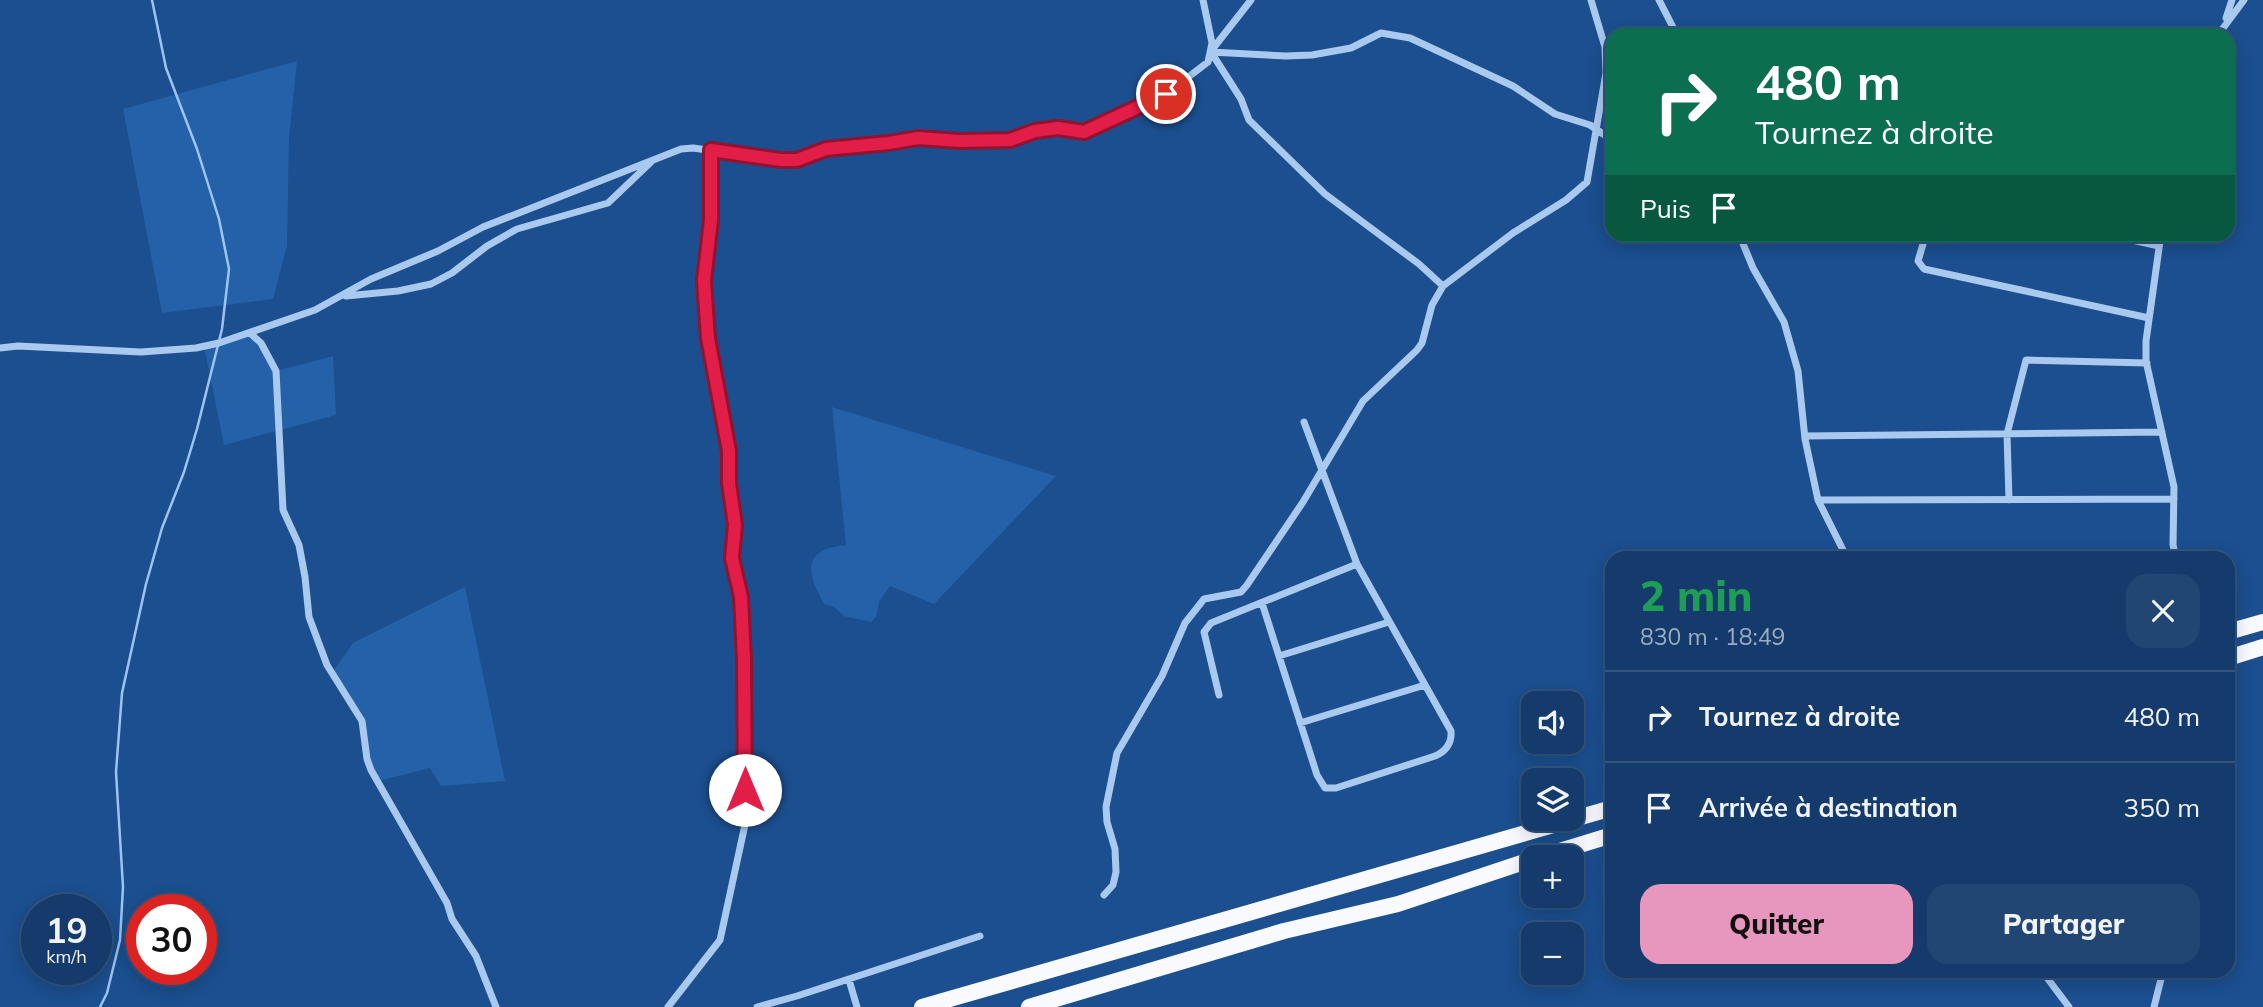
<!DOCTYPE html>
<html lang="fr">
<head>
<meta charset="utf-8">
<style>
	:root { --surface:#143b6b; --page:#214673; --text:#f1f3f6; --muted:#9dadc1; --line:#33557e; --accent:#e797bd }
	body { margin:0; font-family:Mulish,sans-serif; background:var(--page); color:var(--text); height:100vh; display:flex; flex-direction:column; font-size:26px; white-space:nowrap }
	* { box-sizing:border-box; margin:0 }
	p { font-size:23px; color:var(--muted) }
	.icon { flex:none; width:38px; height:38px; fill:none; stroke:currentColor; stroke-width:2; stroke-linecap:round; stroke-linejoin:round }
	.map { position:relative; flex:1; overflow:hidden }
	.sheet { position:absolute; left:1605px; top:551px; width:630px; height:427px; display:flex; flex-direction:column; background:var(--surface); border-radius:21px; box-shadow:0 4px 18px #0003,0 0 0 2px var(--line) }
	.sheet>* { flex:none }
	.hud { position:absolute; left:1605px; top:28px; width:630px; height:214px; border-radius:21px; box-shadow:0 4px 18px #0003,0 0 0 2px var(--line); background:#0b6e4f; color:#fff; overflow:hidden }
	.controls { position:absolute; left:1521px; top:691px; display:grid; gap:14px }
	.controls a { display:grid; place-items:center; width:63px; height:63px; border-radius:14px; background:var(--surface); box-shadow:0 4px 18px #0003,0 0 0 2px var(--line); font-size:35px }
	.speed { position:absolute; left:21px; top:894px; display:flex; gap:14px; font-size:35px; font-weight:700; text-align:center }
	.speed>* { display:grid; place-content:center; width:91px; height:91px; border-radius:50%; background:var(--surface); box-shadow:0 4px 18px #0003,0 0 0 2px var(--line); line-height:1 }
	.speed small { font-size:18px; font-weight:400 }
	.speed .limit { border:10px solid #d22; background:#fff; color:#111 }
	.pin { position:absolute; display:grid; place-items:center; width:60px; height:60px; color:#fff; margin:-30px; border:4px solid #fff; border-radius:50%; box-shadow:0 2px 7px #0007 }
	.me { position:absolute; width:77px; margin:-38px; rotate:0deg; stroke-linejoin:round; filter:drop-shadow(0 0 5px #0008) }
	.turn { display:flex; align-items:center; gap:24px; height:147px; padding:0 35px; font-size:32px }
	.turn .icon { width:91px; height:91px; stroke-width:2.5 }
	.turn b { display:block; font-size:49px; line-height:60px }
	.then { display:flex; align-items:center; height:66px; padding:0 35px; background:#0003; gap:14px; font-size:26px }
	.round { display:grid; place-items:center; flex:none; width:74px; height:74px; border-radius:21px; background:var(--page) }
	.summary { display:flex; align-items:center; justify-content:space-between; height:119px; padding:0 35px }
	h1 { font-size:42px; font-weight:800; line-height:52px; color:#1e9e55 }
	.cta { display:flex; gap:14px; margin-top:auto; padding:14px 35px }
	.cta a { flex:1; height:80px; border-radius:21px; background:var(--accent); color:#111; font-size:28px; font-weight:800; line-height:80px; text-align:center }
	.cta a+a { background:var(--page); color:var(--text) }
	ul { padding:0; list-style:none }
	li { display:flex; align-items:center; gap:21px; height:91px; padding:0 35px; border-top:2px solid var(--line) }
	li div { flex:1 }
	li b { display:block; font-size:26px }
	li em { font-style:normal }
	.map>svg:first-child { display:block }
</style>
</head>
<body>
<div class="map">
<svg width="2263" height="1007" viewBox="0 0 2263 1007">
	<rect width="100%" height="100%" fill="#1b4f8f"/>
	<!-- green -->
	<path fill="#2461a8" d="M297,61L289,138L287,246L273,299L162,313L123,109Z
		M249,333L255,336L276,371L333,356L336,415L224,445L204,346Z
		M832,407L1056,476L934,604L890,586L879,602L876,617L871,622L844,616L833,606L825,605C806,573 801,549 846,545Z
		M465,587L505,781L441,786L430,768L378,781L371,770L364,731L332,673L353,643Z"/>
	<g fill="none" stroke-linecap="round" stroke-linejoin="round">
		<!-- stream -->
		<path stroke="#9cc4f0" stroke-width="2.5" d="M100,1007L107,993L120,940L123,887L116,772L122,693L146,584L162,528L184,472L197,429L222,329L229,269L219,219L197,149L166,68L152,0"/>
		<!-- minor -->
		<path stroke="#a9c9ee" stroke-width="7" d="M1659,0L1677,35
			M2226,18L2232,0
			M2218,35L2244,0
			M1211,51L1251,0
			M1211,52L1286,56L1312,55L1351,48L1381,33L1410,38L1513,86L1555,114L1590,125L1612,140
			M1211,52L1241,99L1249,120L1325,194L1419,264L1443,286
			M1739,234L1753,268L1784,322L1798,371L1805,439L1818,500L1847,558
			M1926,234L1918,261L1924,269L2149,318
			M2105,234L2159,246
			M2161,234L2146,341V361L2174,487L2173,545L2176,558
			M346,296L398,291L431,284L452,273L487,246L517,229L608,203L651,162
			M250,333L261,343L276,371L283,510L299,545L305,577L309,617L327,665L362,721L367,759L371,770L447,903L452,919L476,956L496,1007
			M0,348L18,346L141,352L196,348L219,343L315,310L371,279L438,251L483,227L681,149L693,148L781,160H797L826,149L889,143L918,137L960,141L1010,140L1036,131L1058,128L1084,132L1166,94L1208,62L1212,43L1203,0
			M1805,436L2162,432
			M1818,500L2174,499
			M2009,500L2007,434L2026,360L2147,363
			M1262,603L1317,775L1325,788H1336L1435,756C1446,751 1452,743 1451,731L1357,564L1304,422
			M1279,656L1389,622
			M1219,695L1204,632L1211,623L1357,564
			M1300,723L1425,685
			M1104,895L1113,885L1116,872L1115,849L1107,822L1106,807L1117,753L1162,676L1185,623L1204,599L1241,592L1247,585L1303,502L1363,401L1417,350L1422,343L1432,305L1443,286L1513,233L1566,200L1587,182L1606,73L1605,47L1591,0
			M2042,971L2069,1007
			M849,980L857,1007
			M668,1007L720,940L746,820L744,659L741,597L732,558L735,525L728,483L729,451L708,338L704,281L711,220V150
			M757,1007L797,996L980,936
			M2154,1007L2163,971"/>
		<!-- trunk -->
		<path stroke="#f8faff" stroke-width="16" d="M2228,632L2263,622
			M2228,658L2263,647
			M1537,858L1612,835
			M922,1007L1612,808
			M1029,1007L1284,931L1398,904L1533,859"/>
	</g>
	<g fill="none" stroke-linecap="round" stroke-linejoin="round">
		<!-- route casing -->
		<g stroke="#92132f" stroke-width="18">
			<path id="route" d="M745,790L744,659L741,597L732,558L735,525L729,483V451L708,338L704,281L711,220V150L781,160H797L826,149L889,143L918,138L960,141L1010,140L1035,131L1058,128L1084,132L1166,94"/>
		</g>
		<!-- route -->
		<use href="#route" stroke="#e11d48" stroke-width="12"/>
	</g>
</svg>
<div class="controls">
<a><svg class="icon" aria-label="sound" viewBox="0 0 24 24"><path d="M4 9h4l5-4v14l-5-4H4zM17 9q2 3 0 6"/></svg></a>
<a><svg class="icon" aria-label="layers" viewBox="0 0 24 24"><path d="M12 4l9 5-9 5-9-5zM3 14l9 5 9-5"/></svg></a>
<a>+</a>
<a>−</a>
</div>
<div class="speed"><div>19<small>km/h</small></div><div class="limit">30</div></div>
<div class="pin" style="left:1166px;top:94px;background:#d93025"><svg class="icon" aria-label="arrive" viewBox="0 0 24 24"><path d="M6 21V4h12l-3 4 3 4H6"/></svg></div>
<svg class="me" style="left:745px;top:790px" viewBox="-20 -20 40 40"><circle r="19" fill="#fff"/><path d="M0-13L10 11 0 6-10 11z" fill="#e11d48"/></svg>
<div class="hud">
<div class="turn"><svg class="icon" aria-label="right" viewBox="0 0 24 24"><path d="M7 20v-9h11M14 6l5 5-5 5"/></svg><div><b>480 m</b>Tournez à droite</div></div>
<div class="then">Puis<svg class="icon" aria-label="arrive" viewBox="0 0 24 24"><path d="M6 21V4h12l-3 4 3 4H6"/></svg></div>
</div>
<section class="sheet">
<div class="summary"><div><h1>2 min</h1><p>830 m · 18:49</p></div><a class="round"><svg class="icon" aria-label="close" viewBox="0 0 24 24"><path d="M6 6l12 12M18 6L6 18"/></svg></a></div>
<ul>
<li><svg class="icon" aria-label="right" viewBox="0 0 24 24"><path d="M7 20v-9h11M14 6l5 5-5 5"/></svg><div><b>Tournez à droite</b></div><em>480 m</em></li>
<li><svg class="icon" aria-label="arrive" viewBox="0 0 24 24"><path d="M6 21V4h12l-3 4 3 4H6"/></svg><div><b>Arrivée à destination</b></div><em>350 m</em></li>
</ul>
<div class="cta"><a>Quitter</a><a>Partager</a></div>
</section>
</div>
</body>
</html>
